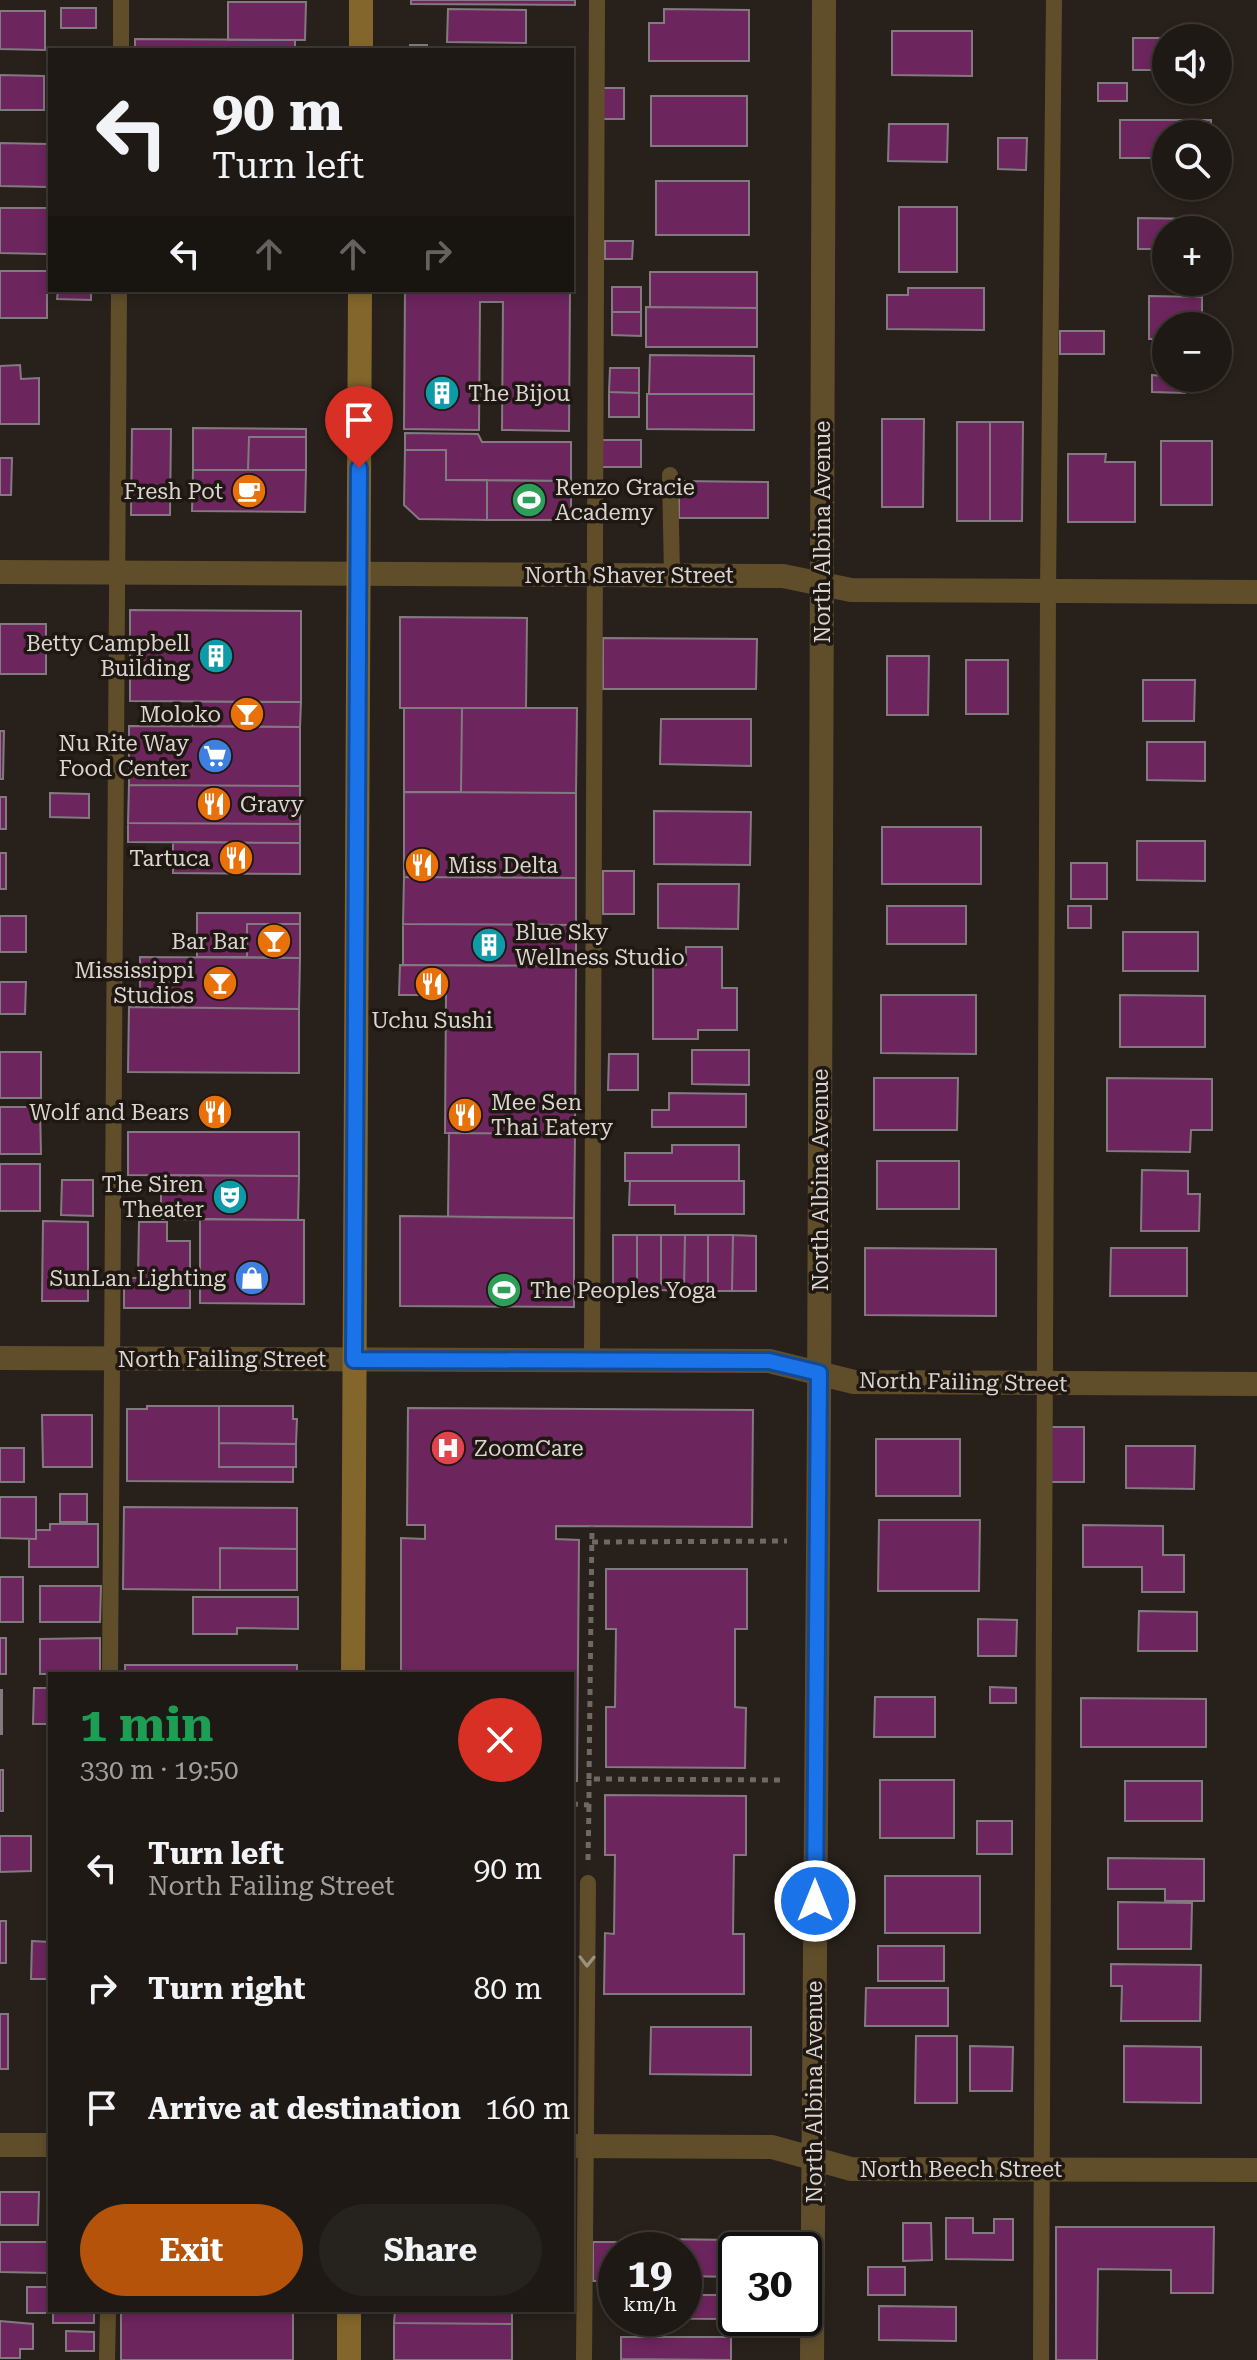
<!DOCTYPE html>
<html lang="en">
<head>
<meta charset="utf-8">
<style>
	:root { --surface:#1e1914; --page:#26221d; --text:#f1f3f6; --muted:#a1a0a0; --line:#3c3834; --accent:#b45309 }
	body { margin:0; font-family:"Roboto Serif",serif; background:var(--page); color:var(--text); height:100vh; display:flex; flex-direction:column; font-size:30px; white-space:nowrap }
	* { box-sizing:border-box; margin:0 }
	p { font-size:26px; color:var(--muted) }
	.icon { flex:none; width:44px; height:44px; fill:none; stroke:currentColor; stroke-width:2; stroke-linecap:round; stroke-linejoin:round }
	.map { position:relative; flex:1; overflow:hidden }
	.sheet { position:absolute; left:48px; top:1672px; width:526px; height:640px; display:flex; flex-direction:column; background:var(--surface); border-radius:0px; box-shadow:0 4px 12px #0003,0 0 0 2px var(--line) }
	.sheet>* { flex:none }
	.guide { position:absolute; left:48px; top:48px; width:526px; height:244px; border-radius:0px; box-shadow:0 4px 12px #0003,0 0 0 2px var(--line); background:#1e1914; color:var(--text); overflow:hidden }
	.tools { position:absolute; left:1152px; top:24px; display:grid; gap:16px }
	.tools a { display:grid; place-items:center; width:80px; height:80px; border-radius:50%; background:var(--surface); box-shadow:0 4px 12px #0003,0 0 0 2px var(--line); font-size:40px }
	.speed { position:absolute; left:598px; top:2232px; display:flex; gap:16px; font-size:40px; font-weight:700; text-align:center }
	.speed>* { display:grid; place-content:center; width:104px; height:104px; border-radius:50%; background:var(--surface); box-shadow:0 4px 12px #0003,0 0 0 2px var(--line); line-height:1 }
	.speed small { font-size:20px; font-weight:400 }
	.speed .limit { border:4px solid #111; border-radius:12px; background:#fff; color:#111 }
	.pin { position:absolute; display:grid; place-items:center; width:68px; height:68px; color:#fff; margin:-82px -34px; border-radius:50% 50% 50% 0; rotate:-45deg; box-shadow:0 0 8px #0007 }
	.pin .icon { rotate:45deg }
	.me { position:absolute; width:88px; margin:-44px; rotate:0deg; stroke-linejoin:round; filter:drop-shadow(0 0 6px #0008) }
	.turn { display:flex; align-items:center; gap:28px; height:168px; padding:0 32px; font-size:36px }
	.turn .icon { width:104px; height:104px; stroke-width:2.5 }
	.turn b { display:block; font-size:56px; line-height:68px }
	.lanes { display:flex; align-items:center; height:76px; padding:0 32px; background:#0003; justify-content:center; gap:40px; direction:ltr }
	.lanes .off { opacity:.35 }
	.round { display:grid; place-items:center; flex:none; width:84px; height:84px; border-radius:42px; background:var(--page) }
	.head { display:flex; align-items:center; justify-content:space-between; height:136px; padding:0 32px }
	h1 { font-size:48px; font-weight:700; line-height:60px; color:#1e9e55 }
	.action { display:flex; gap:16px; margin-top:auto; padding:16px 32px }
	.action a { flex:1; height:92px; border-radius:48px; background:var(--accent); color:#fff; font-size:32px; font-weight:700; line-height:92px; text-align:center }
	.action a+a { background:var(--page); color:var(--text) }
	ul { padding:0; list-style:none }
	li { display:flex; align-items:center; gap:24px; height:120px; padding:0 32px }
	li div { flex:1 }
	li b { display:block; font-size:30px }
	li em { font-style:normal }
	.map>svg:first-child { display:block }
</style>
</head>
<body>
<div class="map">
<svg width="1257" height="2360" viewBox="0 0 1257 2360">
	<rect width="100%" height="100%" fill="#28211b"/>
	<!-- building -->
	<path fill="#6d255e" stroke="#837980" stroke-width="2" d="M411,0H575V5L411,4Z
		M228,2H306L305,40H228Z
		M61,8H96V28H61Z
		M448,9L526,10V43L447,42Z
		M664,9L749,10V61H649V23H664Z
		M0,11H45V50L0,49Z
		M892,31H972V76L892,75Z
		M1133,38H1195H1166V70H1133Z
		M135,39L295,40V50H135Z
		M410,45H427V50H410Z
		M457,48H524V50H457Z
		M0,75L44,76V110H0Z
		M1098,83H1127V101H1098Z
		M601,88H624V119H601Z
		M651,96H747V146H651Z
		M1120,120H1211V134H1166V158H1120Z
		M889,124H948L947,162L888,161Z
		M998,138H1027L1026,170L998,169Z
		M0,143L48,144L47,187L0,186Z
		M656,181H749V235H656Z
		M899,207H957V272H899Z
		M0,208H47V254L0,253Z
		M1138,218L1198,219V230H1166V249H1138Z
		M605,241H633L632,259H605Z
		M0,271H47V318H0Z
		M650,272H757V308L650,307Z
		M612,287H641V312H612Z
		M908,288H984V330L887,329V295H908Z
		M58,290H91V300L57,299Z
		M405,290H570L569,431L502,430L503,302H480L479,430L404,429Z
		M1149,296L1202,297V326H1166V339H1149Z
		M646,307L757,308V347H646Z
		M612,312H641V336L612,335Z
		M1060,331H1104V354H1060Z
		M650,355L754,356V394H649Z
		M20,365L21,379L39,378V424H0V366Z
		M610,368H639V393L609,392Z
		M1152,375L1185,378V393L1152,392Z
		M609,392L639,393V417H609Z
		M647,394H754V430L647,429Z
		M882,419H924L923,507H882Z
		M957,422H990V521H957Z
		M990,422H1023L1022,521H990Z
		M193,428L306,429V437H249L248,470H193Z
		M132,429H171L170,515H131Z
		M405,433L478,434L482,442H571V481L446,480V450H405Z
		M249,437H306V470H248Z
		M601,440H641V467H601Z
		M1161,441H1212V505H1161Z
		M405,450H446V480H487V520L419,519L404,505Z
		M1068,454H1106L1105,462H1135V522H1068Z
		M0,458H12L11,495H0Z
		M193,470H306L305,512L192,511Z
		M487,480L571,481V520H487Z
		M679,481L768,482V518H679Z
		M130,610L301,611V702L130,701Z
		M400,617L527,618L526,708H400Z
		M0,624H46V674H0Z
		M603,638L757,639L756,689H603Z
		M887,656H929L928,715H887Z
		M966,660H1008V714H966Z
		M1143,680H1195L1194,721H1143Z
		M193,702H301L300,727L193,726Z
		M404,708H462L461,792H404Z
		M462,708H577L576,793L461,792Z
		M661,719H751V766L660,764Z
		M129,726L300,727V786L129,785Z
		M0,731H4L3,779H0Z
		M1147,742H1205V781L1147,780Z
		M129,785L300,786V824L128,823Z
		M404,792L576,793V878L404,877Z
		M50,793L89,794V818L50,817Z
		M0,797H6V829H0Z
		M654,811L751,812L750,865L654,864Z
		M128,823L300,824V843L128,842Z
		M882,827H981V884H882Z
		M1137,841H1205V881L1137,880Z
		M173,842L300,843V874L173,873Z
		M0,853H6V889H0Z
		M1071,863H1107V899H1071Z
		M603,871H634V914H603Z
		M404,877L576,878V925L403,924Z
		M658,884H739L738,929L658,928Z
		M887,906H966V944H887Z
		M1068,906H1091V928H1068Z
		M197,913H300V924H247V957H197Z
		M0,916H26V952H0Z
		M247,924H300V958L247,957Z
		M403,924L576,925V966L403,965Z
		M1123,932H1198V971H1123Z
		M686,947H722V988H737V1030H698V1039H653V965H686Z
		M140,957L300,958L299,1009L140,1007Z
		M400,965L576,966L575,1134L445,1133L446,995H399Z
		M0,982H26L25,1014H0Z
		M881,995H976V1054L881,1053Z
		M1120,995L1205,996V1047H1120Z
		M129,1007L299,1009V1073L128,1072Z
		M692,1050H749V1085L692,1084Z
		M0,1052H41V1098H0Z
		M609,1054H638V1090H608Z
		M874,1078H958L957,1130H874Z
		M1107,1078L1212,1079V1130H1191L1190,1152L1107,1151Z
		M669,1093L746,1094V1127H652V1110H669Z
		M0,1107H40L41,1154H0Z
		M128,1132H299V1176L128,1175Z
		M449,1133L575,1134L574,1218L448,1217Z
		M672,1145H739V1181H625V1153H672Z
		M877,1161H959V1209H877Z
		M0,1164H40V1211H0Z
		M1142,1170L1188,1171V1194H1200L1199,1231H1141Z
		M161,1175L299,1176L298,1220L161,1219Z
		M62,1180H93V1216L61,1215Z
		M630,1181H744V1214H675V1205H629Z
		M400,1216L574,1218V1307L400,1306Z
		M200,1219L304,1220V1304L200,1303Z
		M43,1221L88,1222V1301H42Z
		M139,1222H167V1241H190V1308H124V1278H138Z
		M613,1235H637V1290H613Z
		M637,1235H661V1290H637Z
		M661,1235H685L684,1291L661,1290Z
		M685,1235H708V1291H684Z
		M708,1235H733L732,1291H708Z
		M733,1235L756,1236V1291H732Z
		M865,1248L996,1249V1316L865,1315Z
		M1111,1248H1187V1296H1110Z
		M147,1406H219V1467H293V1482L127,1481V1409H147Z
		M219,1406H293V1419H297L296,1444L219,1443Z
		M408,1408L753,1410L752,1527L556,1526V1539L579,1540L577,1781H572V1674H401V1538L425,1539V1525H407Z
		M42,1415H92V1467H43Z
		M1049,1427H1084V1482H1048Z
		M876,1439H960V1496H876Z
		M219,1443L296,1444V1467H219Z
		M1126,1446H1195L1194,1489L1126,1488Z
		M0,1448H24V1482H0Z
		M60,1494H87V1522H60Z
		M0,1497H36V1539L0,1538Z
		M124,1507L297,1508V1549L220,1548V1590L123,1589Z
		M879,1520H980L979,1591H878Z
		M50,1524H98V1567H29V1539H36V1530H50Z
		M1083,1525L1163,1526V1555H1184V1592H1142V1567H1083Z
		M220,1548L297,1549V1590H220Z
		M606,1569H747V1629H735V1707L746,1708L745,1768L606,1767V1707H615L616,1629H606Z
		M0,1577H23V1622H0Z
		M40,1586H101L100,1622H40Z
		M193,1597H298V1629L237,1628V1634H193Z
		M1139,1611L1197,1612V1651H1138Z
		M978,1619L1017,1620L1016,1656H978Z
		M0,1638H6V1674H0Z
		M100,1638V1674H40V1639Z
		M125,1665H297V1674H125Z
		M990,1687L1016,1688V1703H990Z
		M34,1688H50V1724H33Z
		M0,1690H2V1734H0Z
		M875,1697H935V1737H874Z
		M1081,1698L1206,1699V1747H1081Z
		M0,1770H3V1811H0Z
		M880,1780H954V1838H880Z
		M1125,1781H1202V1821H1125Z
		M605,1795L746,1796V1855H734L733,1934H744V1994H604L605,1933L614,1934L615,1855H605Z
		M977,1821H1012V1854H977Z
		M0,1836H31V1871L0,1872Z
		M1108,1858L1204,1859V1901H1165V1889H1108Z
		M885,1876H980V1933H885Z
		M1118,1902L1192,1903L1191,1949H1118Z
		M0,1921H6V1963H0Z
		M32,1941L50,1942V1979H31Z
		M878,1946H944V1981H878Z
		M1111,1964L1201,1965L1200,2021H1121L1122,1986H1111Z
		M866,1988H948V2026H865Z
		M0,2014H8V2069H0Z
		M651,2027H751V2075L650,2074Z
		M916,2036H957V2103H915Z
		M970,2046L1013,2047L1012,2091H970Z
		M1124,2046L1201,2047V2103L1124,2102Z
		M0,2192H39L38,2225H0Z
		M946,2218H973V2233H994V2219H1013V2260L946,2259Z
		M903,2223H931L932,2260L903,2261Z
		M1056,2227H1214L1213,2293H1171V2270L1098,2269L1097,2360H1056Z
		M657,2239L737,2240L736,2277L684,2276V2250H657Z
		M0,2242H50V2273L0,2272Z
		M593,2242H630V2250H616V2281H593Z
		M868,2267H905V2295H868Z
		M27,2287H50V2310H94V2323H53V2313H27Z
		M684,2295H724V2319L617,2318H684Z
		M879,2306L956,2307V2341L879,2340Z
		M121,2310H293V2360H121Z
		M395,2310H512V2324L394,2323Z
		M0,2321L33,2324V2349H20V2358H0Z
		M394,2323L512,2324V2360H394Z
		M66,2331L94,2332V2351H66Z
		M621,2337H731V2360L621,2359Z"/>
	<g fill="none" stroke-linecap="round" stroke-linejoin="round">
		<!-- path -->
		<path stroke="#6f6963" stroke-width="5" stroke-dasharray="6 6" stroke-linecap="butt" d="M592,1542L787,1541
			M589,1779L592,1526
			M572,1804L589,1805V1779L785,1780
			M588,1860L589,1805"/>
		<!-- lane -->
		<path stroke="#604e2b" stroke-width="16" d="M121,50V0
			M670,475L672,575
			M592,1361L597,0
			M110,1674L119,290
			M107,2360L108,2310
			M584,2360L588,1883
			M1041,2360L1048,591L1054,0"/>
		<!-- street -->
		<path stroke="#604e2b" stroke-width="24" d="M0,572L783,576L851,590L1257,592
			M0,1358L769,1361L854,1382L1257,1384
			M0,2145H50
			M572,2146L772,2147L851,2169L1257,2170
			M812,2360L819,1415L824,0"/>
		<!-- secondary -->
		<path stroke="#83662b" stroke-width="24" d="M361,50V0
			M353,1674L360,290
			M349,2360V2310"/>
	</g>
	<!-- one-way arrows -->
	<defs><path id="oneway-chevron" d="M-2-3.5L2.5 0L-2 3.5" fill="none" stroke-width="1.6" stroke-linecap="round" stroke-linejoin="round" transform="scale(2)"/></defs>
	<use stroke="#9d927e" href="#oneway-chevron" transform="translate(587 1961) rotate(91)"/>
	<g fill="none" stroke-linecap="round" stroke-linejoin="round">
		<!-- route casing -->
		<g stroke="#114b97" stroke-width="20">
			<path id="route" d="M359,468L354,1360L769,1361L819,1373L815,1901"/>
		</g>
		<!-- route -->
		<use href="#route" stroke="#1a73e8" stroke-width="14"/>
	</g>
	<!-- icons -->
	<defs>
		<g id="building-disc" transform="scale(1.8)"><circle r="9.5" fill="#0f9aa8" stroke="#1e1712"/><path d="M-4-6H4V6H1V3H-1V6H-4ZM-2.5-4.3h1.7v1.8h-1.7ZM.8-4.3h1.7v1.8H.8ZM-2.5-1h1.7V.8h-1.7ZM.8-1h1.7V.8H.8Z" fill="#fff"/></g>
		<g id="cafe-disc" transform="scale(1.8)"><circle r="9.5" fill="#e8710a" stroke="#1e1712"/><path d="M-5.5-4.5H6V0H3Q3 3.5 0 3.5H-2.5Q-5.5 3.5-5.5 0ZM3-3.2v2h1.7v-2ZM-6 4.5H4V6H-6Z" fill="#fff"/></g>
		<g id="stadium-disc" transform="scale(1.8)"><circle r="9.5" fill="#2e9e5b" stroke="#1e1712"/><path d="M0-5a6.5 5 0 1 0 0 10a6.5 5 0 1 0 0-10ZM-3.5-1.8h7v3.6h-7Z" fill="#fff"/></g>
		<g id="bar-disc" transform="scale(1.8)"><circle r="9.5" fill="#e8710a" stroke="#1e1712"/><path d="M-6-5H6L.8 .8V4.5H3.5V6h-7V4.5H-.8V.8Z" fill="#fff"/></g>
		<g id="supermarket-disc" transform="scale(1.8)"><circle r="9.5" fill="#3f7fe0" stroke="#1e1712"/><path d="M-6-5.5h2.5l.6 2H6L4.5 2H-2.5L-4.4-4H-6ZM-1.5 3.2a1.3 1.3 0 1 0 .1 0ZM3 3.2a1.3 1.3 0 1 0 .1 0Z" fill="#fff"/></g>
		<g id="restaurant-disc" transform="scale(1.8)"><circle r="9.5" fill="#e8710a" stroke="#1e1712"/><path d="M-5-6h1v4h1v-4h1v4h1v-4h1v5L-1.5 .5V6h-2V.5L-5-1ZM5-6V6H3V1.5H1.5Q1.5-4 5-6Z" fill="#fff"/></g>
		<g id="theatre-disc" transform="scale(1.8)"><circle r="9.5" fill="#0f9aa8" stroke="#1e1712"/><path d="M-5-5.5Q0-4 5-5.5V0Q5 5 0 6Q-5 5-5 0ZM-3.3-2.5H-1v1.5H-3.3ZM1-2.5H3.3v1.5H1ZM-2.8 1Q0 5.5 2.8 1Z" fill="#fff"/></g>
		<g id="shop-disc" transform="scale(1.8)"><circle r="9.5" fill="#3f7fe0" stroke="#1e1712"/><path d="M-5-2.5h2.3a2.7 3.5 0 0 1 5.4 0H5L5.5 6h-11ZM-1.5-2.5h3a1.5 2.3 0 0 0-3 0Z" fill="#fff"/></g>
		<g id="hospital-disc" transform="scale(1.8)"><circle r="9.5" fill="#e0444e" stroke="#1e1712"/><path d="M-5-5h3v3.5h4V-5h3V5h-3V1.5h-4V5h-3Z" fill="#fff"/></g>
	</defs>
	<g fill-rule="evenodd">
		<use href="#building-disc" x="442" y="393"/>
		<use href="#cafe-disc" x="249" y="491"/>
		<use href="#stadium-disc" x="529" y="500"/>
		<use href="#building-disc" x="216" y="656"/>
		<use href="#bar-disc" x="247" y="714"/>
		<use href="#supermarket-disc" x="215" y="756"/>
		<use href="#restaurant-disc" x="214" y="804"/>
		<use href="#restaurant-disc" x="236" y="858"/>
		<use href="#restaurant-disc" x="422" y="865"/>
		<use href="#bar-disc" x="274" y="941"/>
		<use href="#building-disc" x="489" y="945"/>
		<use href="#bar-disc" x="220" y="983"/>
		<use href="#restaurant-disc" x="432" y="984"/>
		<use href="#restaurant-disc" x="215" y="1112"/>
		<use href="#restaurant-disc" x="465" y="1115"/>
		<use href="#theatre-disc" x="230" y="1197"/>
		<use href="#shop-disc" x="252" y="1278"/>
		<use href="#stadium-disc" x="504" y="1290"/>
		<use href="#hospital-disc" x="448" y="1448"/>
	</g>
	<g text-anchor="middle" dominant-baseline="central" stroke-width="7" stroke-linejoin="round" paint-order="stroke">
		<!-- poi labels -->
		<g font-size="22" fill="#dad5d1" stroke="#1e1712" text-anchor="end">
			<text x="468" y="393" text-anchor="start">The Bijou</text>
			<text x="555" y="487" text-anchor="start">Renzo Gracie<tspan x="555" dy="25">Academy</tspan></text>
			<text x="223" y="491">Fresh Pot</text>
			<text x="190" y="643">Betty Campbell<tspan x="190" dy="25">Building</tspan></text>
			<text x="221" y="714">Moloko</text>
			<text x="189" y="743">Nu Rite Way<tspan x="189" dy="25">Food Center</tspan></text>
			<text x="240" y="804" text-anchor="start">Gravy</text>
			<text x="210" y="858">Tartuca</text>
			<text x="448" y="865" text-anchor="start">Miss Delta</text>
			<text x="515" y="932" text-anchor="start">Blue Sky<tspan x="515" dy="25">Wellness Studio</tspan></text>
			<text x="248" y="941">Bar Bar</text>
			<text x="194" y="970">Mississippi<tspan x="194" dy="25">Studios</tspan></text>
			<text x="432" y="1020" text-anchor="middle">Uchu Sushi</text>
			<text x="491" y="1102" text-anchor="start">Mee Sen<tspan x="491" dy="25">Thai Eatery</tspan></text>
			<text x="189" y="1112">Wolf and Bears</text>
			<text x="204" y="1184">The Siren<tspan x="204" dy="25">Theater</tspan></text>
			<text x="226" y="1278">SunLan Lighting</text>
			<text x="530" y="1290" text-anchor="start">The Peoples Yoga</text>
			<text x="474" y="1448" text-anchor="start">ZoomCare</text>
		</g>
		<!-- street labels -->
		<g font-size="22" fill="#dad5d1" stroke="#1e1712">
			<text transform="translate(822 532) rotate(-90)">North Albina Avenue</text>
			<text x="629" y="575">North Shaver Street</text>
			<text transform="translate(820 1180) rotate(-90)">North Albina Avenue</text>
			<text x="222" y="1359">North Failing Street</text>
			<text transform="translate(963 1382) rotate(1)">North Failing Street</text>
			<text transform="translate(814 2092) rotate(-90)">North Albina Avenue</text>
			<text x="961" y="2169">North Beech Street</text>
		</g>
	</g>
</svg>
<div class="tools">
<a><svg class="icon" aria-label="sound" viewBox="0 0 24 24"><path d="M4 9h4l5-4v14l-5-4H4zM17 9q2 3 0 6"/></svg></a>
<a><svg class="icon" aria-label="search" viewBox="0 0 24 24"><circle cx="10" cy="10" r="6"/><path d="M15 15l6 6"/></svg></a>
<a>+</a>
<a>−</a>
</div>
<div class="speed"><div>19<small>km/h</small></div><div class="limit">30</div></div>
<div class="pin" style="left:359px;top:468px;background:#d93025"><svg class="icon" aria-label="arrive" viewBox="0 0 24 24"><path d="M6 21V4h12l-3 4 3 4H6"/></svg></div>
<svg class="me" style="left:815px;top:1901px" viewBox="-20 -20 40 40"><circle r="17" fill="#1a73e8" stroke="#fff" stroke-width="3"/><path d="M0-11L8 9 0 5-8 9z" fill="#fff"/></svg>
<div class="guide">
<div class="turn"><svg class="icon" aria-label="left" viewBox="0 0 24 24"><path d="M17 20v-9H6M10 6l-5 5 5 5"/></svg><div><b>90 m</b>Turn left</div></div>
<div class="lanes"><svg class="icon" aria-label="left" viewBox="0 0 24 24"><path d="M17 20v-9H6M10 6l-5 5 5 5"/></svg><svg class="icon off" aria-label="ahead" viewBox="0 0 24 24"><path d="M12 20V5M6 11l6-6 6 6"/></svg><svg class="icon off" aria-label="ahead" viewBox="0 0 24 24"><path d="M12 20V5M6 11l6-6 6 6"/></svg><svg class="icon off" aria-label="right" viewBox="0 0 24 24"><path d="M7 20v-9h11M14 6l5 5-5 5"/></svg></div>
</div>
<section class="sheet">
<div class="head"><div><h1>1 min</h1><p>330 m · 19:50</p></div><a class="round" style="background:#d93025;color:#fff"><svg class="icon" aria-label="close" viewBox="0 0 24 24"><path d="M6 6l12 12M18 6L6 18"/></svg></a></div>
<ul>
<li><svg class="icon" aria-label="left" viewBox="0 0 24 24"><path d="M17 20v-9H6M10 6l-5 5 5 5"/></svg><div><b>Turn left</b><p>North Failing Street</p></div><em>90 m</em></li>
<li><svg class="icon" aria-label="right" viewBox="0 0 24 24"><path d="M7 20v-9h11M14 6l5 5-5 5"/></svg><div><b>Turn right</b></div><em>80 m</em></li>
<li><svg class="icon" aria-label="arrive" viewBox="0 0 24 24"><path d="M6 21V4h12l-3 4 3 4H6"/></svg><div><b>Arrive at destination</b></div><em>160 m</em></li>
</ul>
<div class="action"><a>Exit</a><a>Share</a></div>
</section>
</div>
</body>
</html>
